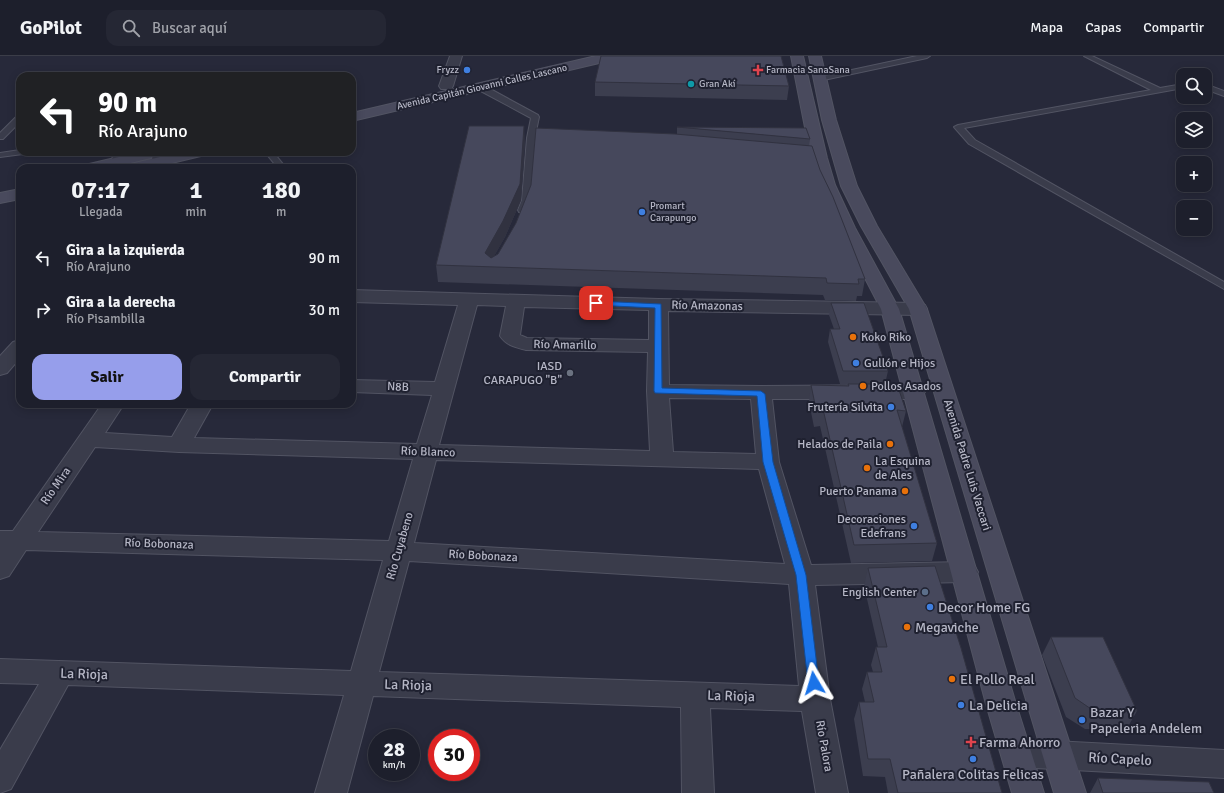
<!DOCTYPE html>
<html lang="es">
<head>
<meta charset="utf-8">
<style>
	:root { --surface:#1d1f2c; --page:#252734; --text:#f1f3f6; --muted:#a0a2a9; --line:#3b3d48; --accent:#969eeb }
	body { margin:0; font-family:Signika,sans-serif; background:var(--page); color:var(--text); height:100vh; display:flex; flex-direction:column; font-size:15px; white-space:nowrap }
	* { box-sizing:border-box; margin:0 }
	p { font-size:13px; color:var(--muted) }
	.icon { flex:none; width:22px; height:22px; fill:none; stroke:currentColor; stroke-width:2; stroke-linecap:round; stroke-linejoin:round }
	.map { position:relative; flex:1; overflow:hidden }
	.side { position:absolute; left:16px; top:108px; width:340px; height:244px; display:flex; flex-direction:column; background:var(--surface); border-radius:12px; box-shadow:0 2px 10px #0003,0 0 0 1px var(--line) }
	.side>* { flex:none }
	.guide { position:absolute; left:16px; top:16px; width:340px; height:84px; border-radius:12px; box-shadow:0 2px 10px #0003,0 0 0 1px var(--line); background:#202124; color:#fff; overflow:hidden }
	.tools { position:absolute; left:1176px; top:12px; display:grid; gap:8px }
	.tools a { display:grid; place-items:center; width:36px; height:36px; border-radius:8px; background:var(--surface); box-shadow:0 2px 10px #0003,0 0 0 1px var(--line); font-size:20px }
	.speed { position:absolute; left:368px; top:673px; display:flex; gap:8px; font-size:20px; font-weight:700; text-align:center }
	.speed>* { display:grid; place-content:center; width:52px; height:52px; border-radius:50%; background:var(--surface); box-shadow:0 2px 10px #0003,0 0 0 1px var(--line); line-height:1 }
	.speed small { font-size:10px; font-weight:400 }
	.speed .limit { border:6px solid #d22; background:#fff; color:#111 }
	.pin { position:absolute; display:grid; place-items:center; width:34px; height:34px; color:#fff; margin:-17px; border-radius:8px; box-shadow:0 2px 6px #0006 }
	.me { position:absolute; width:44px; margin:-22px; rotate:353deg; stroke-linejoin:round; filter:drop-shadow(0 0 3px #0008) }
	.turn { display:flex; align-items:center; gap:14px; height:84px; padding:0 16px; font-size:18px }
	.turn .icon { width:52px; height:52px; stroke-width:2.5 }
	.turn b { display:block; font-size:28px; line-height:34px }
	.eta { display:flex; justify-content:space-evenly; align-items:center; height:68px; text-align:center }
	.eta b { font-size:24px; font-weight:800; line-height:28px }
	.primary-button { display:flex; gap:8px; margin-top:auto; padding:8px 16px }
	.primary-button a { flex:1; height:46px; border-radius:12px; background:var(--accent); color:#111; font-size:16px; font-weight:800; line-height:46px; text-align:center }
	.primary-button a+a { background:var(--page); color:var(--text) }
	ul { padding:0; list-style:none }
	li { display:flex; align-items:center; gap:12px; height:52px; padding:0 16px }
	li div { flex:1 }
	li b { display:block; font-size:15px }
	li em { font-style:normal }
	header { display:flex; align-items:center; gap:24px; box-sizing:border-box; height:56px; padding:0 20px; background:var(--surface); border-bottom:1px solid var(--line) }
	header strong { font-size:19px }
	nav { display:flex; gap:22px; margin-inline-start:auto; font-size:14px }
	.search { width:280px; height:36px; background:var(--page); display:flex; align-items:center; gap:10px; box-sizing:border-box; padding:0 14px; border-radius:12px; color:var(--muted); font-size:15px }
	.map>svg:first-child { display:block }
</style>
</head>
<body>
<header>
<strong>GoPilot</strong>
<div class="search"><svg class="icon" aria-label="search" viewBox="0 0 24 24"><circle cx="10" cy="10" r="6"/><path d="M15 15l6 6"/></svg>Buscar aquí</div>
<nav><a>Mapa</a><a>Capas</a><a>Compartir</a></nav>
</header>
<div class="map">
<svg width="1224" height="737" viewBox="0 0 1224 737">
	<rect width="100%" height="100%" fill="#27293a"/>
	<g fill="none" stroke-linecap="round" stroke-linejoin="round">
		<!-- service casing -->
		<g stroke="#525463" stroke-width="2">
			<path id="service" d="M917,0H930L927,2L819,25L815,23L819,21Z
				M1084,0H1092L1160,32L1183,28V32L964,72L975,84L1224,226V233L969,88L954,71L958,69L1151,34Z
				M1205,28L1224,35V40L1205,33Z
				M477,29H483L538,59L539,61L535,80L551,81L555,83L551,85H535L530,144L525,156H519L518,154L522,144L527,82L531,62L477,33Z
				M17,60H20V66L3,83H0V77Z
				M20,94V96H24L23,98L0,101V97Z
				M116,96H124L117,108H111L110,106Z
				M265,96H273L286,112H278Z"/>
		</g>
		<!-- minor casing -->
		<g stroke="#525463" stroke-width="2">
			<path id="minor" d="M450,0H462L453,30L451,33H441L439,30Z
				M153,96H167V112H151Z
				M352,234L659,243L918,247L925,249L927,253L925,257L918,259L668,255L669,329L761,330L914,329L921,331L925,336L921,341L914,343H772L779,406L811,509L965,506L974,509L978,516L974,523L965,526L815,529L830,643L848,737H816L802,655L710,652L714,737H682L681,651L373,640L347,737H315L344,639L68,629L11,733L0,737V694L39,628L0,627V603L351,615L383,504L26,494L9,520L0,523V475H13L102,348H124L105,377L172,381L191,348H213L194,382L417,388L432,339L352,336V324L435,326L458,249L352,246ZM477,249L506,250L500,280C507,290 515,291 526,294L648,296L647,335L650,395L439,389ZM524,251L649,254V284L527,282L520,279ZM669,342L751,343L756,398L673,396ZM95,391L179,396L413,403L389,485L38,476ZM436,404L759,413L785,508L414,487ZM409,505L789,528L799,630L379,616Z
				M20,284V302L7,317L0,319V300L13,286Z"/>
		</g>
		<!-- tertiary casing -->
		<g stroke="#525463" stroke-width="2">
			<path id="tertiary" d="M1016,683L1224,694V722L1016,711L1005,707L1001,697L1005,687Z"/>
		</g>
		<!-- secondary casing -->
		<g stroke="#525463" stroke-width="2">
			<path id="secondary" d="M596,0H618L616,3L612,4L352,65V57Z
				M791,0H803L827,102L835,129L855,172L899,253L1016,648L1044,737H1012L986,648L881,253L839,172L819,129L811,102Z
				M809,0H821L836,64L857,130L877,170L927,253L1086,737H1054L909,253L861,170L841,130L822,64Z
				M140,96H151L153,99L151,102L110,112H82L85,109Z
				M181,96H207L205,99L151,112H123L126,109Z
				M20,133V143L0,147V137Z"/>
		</g>
		<!-- service -->
		<use href="#service" fill="#3a3c4b" fill-rule="evenodd"/>
		<!-- minor -->
		<use href="#minor" fill="#3a3c4b" fill-rule="evenodd"/>
		<!-- tertiary -->
		<use href="#tertiary" fill="#3a3c4b" fill-rule="evenodd"/>
		<!-- secondary -->
		<use href="#secondary" fill="#494a5d" fill-rule="evenodd"/>
	</g>
	<!-- wall -->
	<path fill="#3c3e4f" d="M595,26L789,30L787,44L595,40Z
		M677,71L810,83L809,90L865,223L862,240H857L856,245L825,244L823,239L438,226L436,209L525,85L521,144L505,181L494,200L498,198L516,167L531,129L677,78Z
		M831,247L888,315L885,328L906,355L902,371L937,487L932,505L851,507L820,370L814,371L809,346L811,329L848,330V328H840L828,286L830,273H834L829,259Z
		M868,512L1002,737H888L885,721L863,720L854,663L859,646H865L862,633L867,616H873L871,609L876,591H878L864,530Z
		M1051,581L1137,655L1126,674L1085,673L1066,661L1042,599Z
		M1098,722L1214,737H1090Z"/>
	<!-- shaded-wall -->
	<path fill="#313240" d="M524,70L525,85L521,144L505,181L488,211L485,197Z"/>
	<!-- building -->
	<path fill="#46485c" stroke="#313240" d="M601,0H781L789,30L595,26Z
		M252,19L251,20H217Z
		M469,70H524L520,128L503,165L485,197L491,202L498,198L516,167L531,129L536,72L675,78L812,90L820,114L833,141L865,223H858L859,228L827,227L826,222L436,209Z
		M677,71L806,72L810,83Z
		M831,247H864L888,315H843L830,273H840Z
		M848,328H894L896,331H898L906,355L897,354L937,487L854,489L823,353H816L811,329L849,330Z
		M935,510L961,592L1002,737H898L890,703H868L859,646H874L867,616H882L876,591H887L868,512Z
		M1051,581H1103L1137,655H1094L1075,642Z
		M1098,722L1209,726L1214,737H1103Z"/>
	<!-- route -->
	<path fill="#1a73e8" stroke="#114b97" d="M596,245L661,248L662,332L761,335L765,338L773,406L806,519L819,627L818,631L814,632L809,631L808,627L796,519L763,406L757,340L655,337L654,335L655,252L593,249L592,247Z"/>
	<!-- markers -->
	<g fill="#3f7fe0" stroke="#1f2130" stroke-width="1.5">
		<circle cx="467" cy="14" r="4"/>
		<circle cx="642" cy="156" r="4"/>
		<circle cx="856" cy="307" r="4"/>
		<circle cx="891" cy="351" r="4"/>
		<circle cx="914" cy="470" r="4"/>
		<circle cx="930" cy="551" r="4"/>
		<circle cx="961" cy="649" r="4"/>
		<circle cx="1082" cy="664" r="4"/>
		<circle cx="973" cy="703" r="4"/>
	</g>
	<g fill="#e0444e" stroke="#1f2130" stroke-width="1.5">
		<path d="M756 8h4v4h4v4h-4v4h-4v-4h-4v-4h4z"/>
		<path d="M969 680h4v4h4v4h-4v4h-4v-4h-4v-4h4z"/>
	</g>
	<circle fill="#0f9aa8" stroke="#1f2130" stroke-width="1.5" cx="691" cy="28" r="4"/>
	<g fill="#e8710a" stroke="#1f2130" stroke-width="1.5">
		<circle cx="853" cy="281" r="4"/>
		<circle cx="863" cy="330" r="4"/>
		<circle cx="890" cy="388" r="4"/>
		<circle cx="867" cy="412" r="4"/>
		<circle cx="905" cy="435" r="4"/>
		<circle cx="907" cy="571" r="4"/>
		<circle cx="952" cy="623" r="4"/>
	</g>
	<circle fill="#6b7280" stroke="#1f2130" stroke-width="1.5" cx="570" cy="317" r="4"/>
	<circle fill="#5c6f8a" stroke="#1f2130" stroke-width="1.5" cx="925" cy="536" r="4"/>
	<g text-anchor="middle" dominant-baseline="central" stroke-width="4" stroke-linejoin="round" paint-order="stroke">
		<!-- far-poi labels -->
		<g font-size="10" fill="#b6b7c6" stroke="#1f2130" text-anchor="start">
			<text x="459" y="14" text-anchor="end">Fryzz</text>
			<text x="766" y="14">Farmacia SanaSana</text>
			<text x="699" y="28">Gran Akí</text>
			<text x="650" y="150">Promart<tspan x="650" dy="12">Carapungo</tspan></text>
		</g>
		<!-- far-street labels -->
		<g font-size="10" fill="#b6b7c6" stroke="#1f2130">
			<text transform="translate(482 31) rotate(-13)">Avenida Capitán Giovanni Calles Lascano</text>
		</g>
		<!-- street labels -->
		<g font-size="12" fill="#b6b7c6" stroke="#1f2130">
			<text transform="translate(707 250) rotate(1)">Río Amazonas</text>
			<text transform="translate(565 289) rotate(1)">Río Amarillo</text>
			<text transform="translate(398 331) rotate(2)">N8B</text>
			<text transform="translate(428 396) rotate(2)">Río Blanco</text>
			<text transform="translate(967 409) rotate(73)">Avenida Padre Luis Vaccari</text>
			<text transform="translate(56 430) rotate(-55)">Río Mira</text>
			<text transform="translate(159 488) rotate(2)">Río Bobonaza</text>
			<text transform="translate(400 490) rotate(-74)">Río Cuyabeno</text>
			<text transform="translate(483 500) rotate(3)">Río Bobonaza</text>
			<text transform="translate(824 690) rotate(80)">Río Palora</text>
		</g>
		<!-- poi labels -->
		<g font-size="12" fill="#b6b7c6" stroke="#1f2130" text-anchor="end">
			<text x="861" y="281" text-anchor="start">Koko Riko</text>
			<text x="864" y="307" text-anchor="start">Gullón e Hijos</text>
			<text x="562" y="310">IASD<tspan x="562" dy="14">CARAPUGO "B"</tspan></text>
			<text x="871" y="330" text-anchor="start">Pollos Asados</text>
			<text x="883" y="351">Frutería Silvita</text>
			<text x="882" y="388">Helados de Paila</text>
			<text x="875" y="405" text-anchor="start">La Esquina<tspan x="875" dy="14">de Ales</tspan></text>
			<text x="897" y="435">Puerto Panama</text>
			<text x="906" y="463">Decoraciones<tspan x="906" dy="14">Edefrans</tspan></text>
			<text x="917" y="536">English Center</text>
		</g>
		<!-- near-poi labels -->
		<g font-size="14" fill="#b6b7c6" stroke="#1f2130" text-anchor="start">
			<text x="938" y="551">Decor Home FG</text>
			<text x="915" y="571">Megaviche</text>
			<text x="960" y="623">El Pollo Real</text>
			<text x="969" y="649">La Delicia</text>
			<text x="1090" y="656">Bazar Y<tspan x="1090" dy="16">Papeleria Andelem</tspan></text>
			<text x="979" y="686">Farma Ahorro</text>
			<text x="973" y="718" text-anchor="middle">Pañalera Colitas Felicas</text>
		</g>
		<!-- near-street labels -->
		<g font-size="14" fill="#b6b7c6" stroke="#1f2130">
			<text transform="translate(84 618) rotate(2)">La Rioja</text>
			<text transform="translate(408 629) rotate(2)">La Rioja</text>
			<text transform="translate(731 640) rotate(2)">La Rioja</text>
			<text transform="translate(1120 703) rotate(3)">Río Capelo</text>
		</g>
	</g>
</svg>
<div class="tools">
<a><svg class="icon" aria-label="search" viewBox="0 0 24 24"><circle cx="10" cy="10" r="6"/><path d="M15 15l6 6"/></svg></a>
<a><svg class="icon" aria-label="layers" viewBox="0 0 24 24"><path d="M12 4l9 5-9 5-9-5zM3 14l9 5 9-5"/></svg></a>
<a>+</a>
<a>−</a>
</div>
<div class="speed"><div>28<small>km/h</small></div><div class="limit">30</div></div>
<div class="pin" style="left:596px;top:247px;background:#d93025"><svg class="icon" aria-label="arrive" viewBox="0 0 24 24"><path d="M6 21V4h12l-3 4 3 4H6"/></svg></div>
<svg class="me" style="left:814px;top:627px" viewBox="-20 -20 40 40"><path d="M0-17L14 15 0 8-14 15z" fill="#1a73e8" stroke="#fff" stroke-width="4"/></svg>
<div class="guide">
<div class="turn"><svg class="icon" aria-label="left" viewBox="0 0 24 24"><path d="M17 20v-9H6M10 6l-5 5 5 5"/></svg><div><b>90 m</b>Río Arajuno</div></div>
</div>
<section class="side">
<div class="eta">
<div><b>07:17</b><p>Llegada</p></div>
<div><b>1</b><p>min</p></div>
<div><b>180</b><p>m</p></div>
</div>
<ul>
<li><svg class="icon" aria-label="left" viewBox="0 0 24 24"><path d="M17 20v-9H6M10 6l-5 5 5 5"/></svg><div><b>Gira a la izquierda</b><p>Río Arajuno</p></div><em>90 m</em></li>
<li><svg class="icon" aria-label="right" viewBox="0 0 24 24"><path d="M7 20v-9h11M14 6l5 5-5 5"/></svg><div><b>Gira a la derecha</b><p>Río Pisambilla</p></div><em>30 m</em></li>
</ul>
<div class="primary-button"><a>Salir</a><a>Compartir</a></div>
</section>
</div>
</body>
</html>
